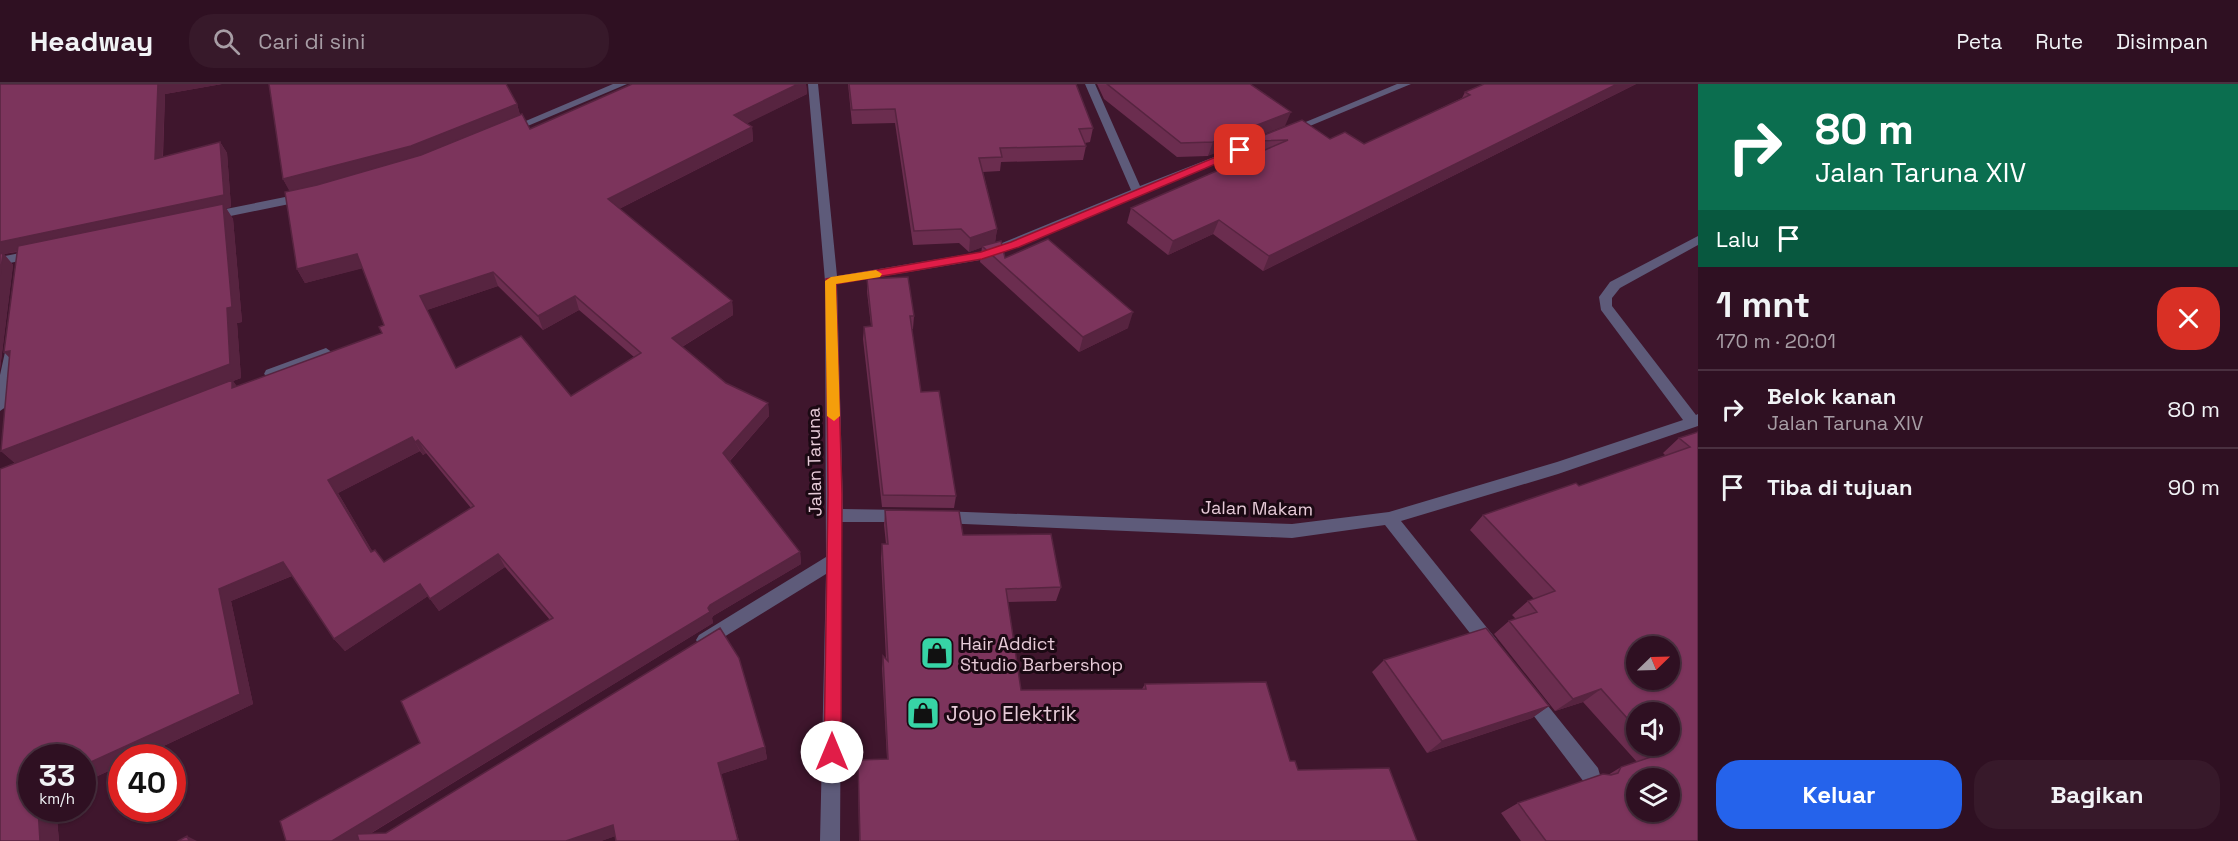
<!DOCTYPE html>
<html lang="id">
<head>
<meta charset="utf-8">
<style>
	:root { --surface:#2f1022; --page:#37192a; --text:#f1f3f6; --muted:#a79da5; --line:#4a3040; --accent:#2563eb }
	body { margin:0; font-family:"Space Grotesk",sans-serif; background:var(--page); color:var(--text); height:100vh; display:flex; flex-direction:column; font-size:22px; white-space:nowrap }
	* { box-sizing:border-box; margin:0 }
	p { font-size:20px; color:var(--muted) }
	.icon { flex:none; width:33px; height:33px; fill:none; stroke:currentColor; stroke-width:2; stroke-linecap:round; stroke-linejoin:round }
	.map { position:relative; flex:1; overflow:hidden }
	.side { display:flex; flex-direction:column; background:var(--surface); width:540px }
	.side>* { flex:none }
	.hud { background:#0b6e4f; color:#fff; overflow:hidden }
	.needle { width:39px; rotate:67deg }
	.controls { position:absolute; left:1626px; top:552px; display:grid; gap:12px }
	.controls a { display:grid; place-items:center; width:54px; height:54px; border-radius:50%; background:var(--surface); box-shadow:0 2px 4px #0004,0 0 0 2px var(--line); font-size:30px }
	.speed { position:absolute; left:18px; top:660px; display:flex; gap:12px; font-size:30px; font-weight:700; text-align:center }
	.speed>* { display:grid; place-content:center; width:78px; height:78px; border-radius:50%; background:var(--surface); box-shadow:0 2px 4px #0004,0 0 0 2px var(--line); line-height:1 }
	.speed small { font-size:15px; font-weight:400 }
	.speed .limit { border:9px solid #d22; background:#fff; color:#111 }
	.pin { position:absolute; display:grid; place-items:center; width:51px; height:51px; color:#fff; margin:-26px; border-radius:12px; box-shadow:0 3px 9px #0006 }
	.me { position:absolute; width:66px; margin:-33px; rotate:0deg; stroke-linejoin:round; filter:drop-shadow(0 0 4px #0008) }
	.turn { display:flex; align-items:center; gap:21px; height:126px; padding:0 18px; font-size:27px }
	.turn .icon { width:78px; height:78px; stroke-width:2.5 }
	.turn b { display:block; font-size:42px; line-height:51px }
	.then { display:flex; align-items:center; height:57px; padding:0 18px; background:#0003; gap:12px; font-size:22px }
	.round { display:grid; place-items:center; flex:none; width:63px; height:63px; border-radius:24px; background:var(--page) }
	.headline { display:flex; align-items:center; justify-content:space-between; height:102px; padding:0 18px }
	h1 { font-size:36px; font-weight:600; line-height:45px }
	.primary-button { display:flex; gap:12px; margin-top:auto; padding:12px 18px }
	.primary-button a { flex:1; height:69px; border-radius:24px; background:var(--accent); color:#fff; font-size:24px; font-weight:600; line-height:69px; text-align:center }
	.primary-button a+a { background:var(--page); color:var(--text) }
	ul { padding:0; list-style:none }
	li { display:flex; align-items:center; gap:18px; height:78px; padding:0 18px; border-top:2px solid var(--line) }
	li div { flex:1 }
	li b { display:block; font-size:22px }
	li em { font-style:normal }
	header { display:flex; align-items:center; gap:36px; box-sizing:border-box; height:84px; padding:0 30px; background:var(--surface); border-bottom:2px solid var(--line) }
	header strong { font-size:28px }
	nav { display:flex; gap:33px; margin-inline-start:auto; font-size:21px }
	.search { width:420px; height:54px; background:var(--page); display:flex; align-items:center; gap:15px; box-sizing:border-box; padding:0 21px; border-radius:24px; color:var(--muted); font-size:22px }
	main { display:flex; flex:1; min-height:0 }
	.map>svg:first-child { display:block }
</style>
</head>
<body>
<header>
<strong>Headway</strong>
<div class="search"><svg class="icon" aria-label="search" viewBox="0 0 24 24"><circle cx="10" cy="10" r="6"/><path d="M15 15l6 6"/></svg>Cari di sini</div>
<nav><a>Peta</a><a>Rute</a><a>Disimpan</a></nav>
</header>
<main>
<div class="map">
<svg width="1698" height="757" viewBox="0 0 1698 757">
	<rect width="100%" height="100%" fill="#3f162d"/>
	<g fill="none" stroke-linecap="round" stroke-linejoin="round">
		<!-- minor -->
		<path fill="#5e5b7a" fill-rule="evenodd" d="M613,0H627L511,49L507,50L502,47Z
			M808,0H818L837,192L980,168L1131,106L1085,0H1095L1140,102L1260,55L1264,54L1270,57L986,175L837,200L843,425L904,426L910,427L912,432L910,437L904,438H842L840,757H820L826,490L711,561L705,564L699,561L696,556L699,551L826,473L825,197Z
			M1397,0H1411L1293,49H1285L1284,47Z
			M305,109L311,113L309,116L211,136L205,132L211,128Z
			M1698,152V161L1620,204L1612,214V222L1696,331L1698,330V342L1558,390L1401,437L1496,555L1499,561L1496,567L1490,569L1484,567L1385,441L1292,454L940,439L934,438L932,433L934,428L940,427L1292,440L1389,428L1557,378L1683,336L1601,226L1599,213L1610,198Z
			M35,166L39,167L41,170L39,173L0,181V173Z
			M12,263L19,268L7,322L0,327V291L5,268Z
			M326,264L333,269L331,272L271,295L264,290L266,286Z
			M1530,605L1536,607L1598,684L1600,691L1598,698L1591,700L1584,698L1524,619L1521,613L1524,607Z"/>
	</g>
	<!-- wall -->
	<path fill="#6b2d4f" fill-rule="evenodd" d="M0,0H222L165,10L163,73L220,58L227,69L231,123L226,124L233,135L242,238L237,239L241,294L233,297L237,303L382,249L379,243L384,241L362,184L305,199L297,185L285,108L290,107L283,95L269,0H506L517,20L520,31L522,30L530,45L632,0H806L807,10L747,39L752,43L753,57L619,125L732,217L733,231L682,263L726,299L768,319L769,332L730,377L800,468L801,480L713,532L712,534L713,539L370,750L386,749L720,544L739,574L765,663L767,675L721,690L739,757H616L615,752L601,757H286L280,737L420,659L401,617L550,536L505,483L439,527L428,512L345,567L334,555L292,492L231,517L253,620L138,674H122V681L82,699V674H32V724H56L59,757H0V385L15,379L1,367L10,274L4,268L17,168L4,170L13,181L0,285ZM498,202L543,246L579,226L634,273L571,312L521,252L456,284L427,226ZM420,367L423,371L426,369L471,424L384,478L375,466L372,467L338,409Z
		M848,0H1076L1093,44L1090,58L1085,59L1086,62L1083,76L1001,78L1000,87L983,88L997,145L995,158L1005,174L1128,244L1079,268L980,178L982,163L969,168L959,159L913,161L895,39L852,40Z
		M1097,0H1250L1208,72L1177,73L1104,15Z
		M1484,0H1636L1263,187L1213,150L1168,171L1127,139L1131,124L1254,71H1243L1249,57L1330,55L1364,60L1462,14L1465,8Z
		M867,195L914,232L913,245H912L921,308L956,412L954,424L882,423L863,255L864,243L871,242L867,208Z
		M1698,348V757H1521L1501,729L1518,719L1608,691L1621,683L1637,678L1583,618L1555,627L1494,550L1509,537L1516,535L1512,531L1528,517L1534,515L1470,446L1483,431L1579,402L1666,372L1663,369L1679,354ZM1636,628L1670,662H1636Z
		M885,426L963,451L1061,503L1056,517L1008,518L1021,606L1142,605L1145,600L1290,677L1298,686L1417,757H859L858,676L887,675L882,584L883,572L886,575L881,474L882,460H886L884,441Z
		M1384,576L1549,622L1532,634L1427,669L1372,588Z"/>
	<!-- shaded-wall -->
	<path fill="#572440" d="M158,0H222L165,10L162,86L155,75Z
		M798,0H806L807,10L736,45L734,31Z
		M1617,0H1636L1263,187L1269,172Z
		M517,20L521,35L417,77L291,110L283,95Z
		M1291,28L1285,42L1208,72L1213,58Z
		M752,43L753,57L611,129L608,115Z
		M220,58L227,69L231,123L226,124L233,135L242,238L237,239L241,294L233,297L242,309L17,381L1,367L227,224L224,124L4,170L13,181L0,285V158Z
		M1219,136L1213,150L1168,171L1173,157Z
		M997,145L995,159L969,168L970,154Z
		M357,170L364,184L305,199L297,185Z
		M493,188L498,202L427,226L420,212Z
		M575,212L579,226L543,246L538,232Z
		M732,217L733,231L675,267L672,254Z
		M1133,228L1128,244L1079,268L1083,253Z
		M10,267L19,283L4,268Z
		M768,319L769,332L725,382L723,369Z
		M412,353L420,367L338,409L380,480L371,468L328,396Z
		M418,356L426,369L423,371L415,358Z
		M800,468L801,480L713,532L712,534L713,539L358,757H332L708,524L710,521Z
		M498,470L505,483L439,527L430,515Z
		M283,478L294,491L231,517L253,620L138,674H122V681L82,699V682L219,505Z
		M420,500L428,512L345,567L334,555Z
		M1601,605L1583,618L1555,627L1573,615Z
		M1549,622L1532,634L1427,669L1442,657Z
		M765,663L767,675L721,690L739,757H734L718,679Z
		M38,724H56L59,757H40Z
		M613,741L619,751L601,757H566Z
		M187,752L197,757H189Z"/>
	<!-- building -->
	<path fill="#7c345c" stroke="#572440" stroke-width="1.5" fill-rule="evenodd" d="M0,0H158L155,75L220,58L224,111L0,158Z
		M269,0H506L517,20L411,62L283,95Z
		M632,0H798L734,31L752,43L608,115L732,217L672,254L726,299L768,319L723,369L800,468L710,521L708,524L710,528L332,757H286L280,737L420,659L401,617L553,534L498,470L430,515L420,500L334,555L283,478L219,505L240,610L82,682V674H32V724H38L40,757H0V385L232,296V304L382,249L379,243L384,241L357,170L297,185L285,108L317,101L421,71L522,30L530,45ZM493,188L538,232L575,212L641,269L571,312L521,252L456,284L420,212ZM412,353L415,358L418,356L474,422L384,478L375,466L371,468L328,396Z
		M849,0H1076L1093,44L1079,45L1086,62L1000,64L1002,73L979,74L997,145L970,154L961,145L914,147L895,25L852,26Z
		M1107,0H1250L1291,28L1213,58L1181,59Z
		M1484,0H1617L1269,172L1219,136L1173,157L1131,124L1288,56L1249,57L1302,36L1330,55L1345,48L1364,60L1470,11L1465,8Z
		M223,120L232,223L227,224L230,280L1,367L10,267L4,268L18,162Z
		M1048,155L1133,228L1083,253L982,162L1001,157L1005,174Z
		M3,169L0,193V170Z
		M908,193L914,232H910L921,308L939,307L956,412L883,411L864,243L872,242L867,195Z
		M1698,348V757H1546L1518,719L1603,690L1611,691L1618,689L1621,683L1660,670L1652,662H1670V628H1636V644L1601,605L1573,615L1509,537L1537,528L1528,517L1555,507L1483,431L1576,399L1579,402L1690,363L1679,354ZM1636,562H1670V596H1636ZM1636,694H1670V728H1636Z
		M885,426L959,427L963,451L1051,450L1061,503L1006,505L1021,606L1146,605L1145,600L1266,598L1290,677H1295L1298,686L1389,684L1417,757H860L858,676L888,675L883,572L888,577L882,460H888Z
		M720,544L739,574L765,663L718,679L738,756L734,757H616L613,741L566,757H359L357,750L386,749Z
		M1486,544L1549,622L1442,657L1384,576Z
		M187,752L189,757H178Z"/>
	<!-- route -->
	<path fill="#e11d48" stroke="#92132f" stroke-width="1.5" d="M1240,63L1244,64V68L1019,163L982,175L836,200L842,410L841,668L838,674L832,676L826,674L824,668L828,410L826,195L981,168L1011,158Z"/>
	<!-- slow -->
	<path fill="#f59e0b" d="M876,186L882,190L880,193L836,200L840,332L834,337L827,332L825,197L831,193Z"/>
	<!-- icons -->
	<defs>
		<g id="shop-square" transform="scale(1.725)"><rect x="-9" y="-9" width="18" height="18" rx="4" fill="#37d4a6" stroke="#1b0913"/><path d="M-5-2.5h2.3a2.7 3.5 0 0 1 5.4 0H5L5.5 6h-11ZM-1.5-2.5h3a1.5 2.3 0 0 0-3 0Z" fill="#111"/></g>
	</defs>
	<g fill-rule="evenodd">
		<use href="#shop-square" x="937" y="569"/>
		<use href="#shop-square" x="923" y="629"/>
	</g>
	<g text-anchor="middle" dominant-baseline="central" stroke-width="6" stroke-linejoin="round" paint-order="stroke">
		<!-- street labels -->
		<g font-size="18" fill="#e7cbd8" stroke="#1b0913">
			<text transform="translate(814 378) rotate(-91)">Jalan Taruna</text>
			<text transform="translate(1257 424) rotate(1)">Jalan Makam</text>
		</g>
		<!-- poi labels -->
		<g font-size="18" fill="#e7cbd8" stroke="#1b0913" text-anchor="start">
			<text x="960" y="559">Hair Addict<tspan x="960" dy="21">Studio Barbershop</tspan></text>
		</g>
		<!-- near-poi labels -->
		<g font-size="21" fill="#e7cbd8" stroke="#1b0913" text-anchor="start">
			<text x="946" y="629">Joyo Elektrik</text>
		</g>
	</g>
</svg>
<div class="controls">
<a><svg class="needle" viewBox="-14 -14 28 28"><path d="M0-13l5 13h-10z" fill="#e53935"/><path d="M0 13l5-13h-10z" fill="#a79da5"/></svg></a>
<a><svg class="icon" aria-label="sound" viewBox="0 0 24 24"><path d="M4 9h4l5-4v14l-5-4H4zM17 9q2 3 0 6"/></svg></a>
<a><svg class="icon" aria-label="layers" viewBox="0 0 24 24"><path d="M12 4l9 5-9 5-9-5zM3 14l9 5 9-5"/></svg></a>
</div>
<div class="speed"><div>33<small>km/h</small></div><div class="limit">40</div></div>
<div class="pin" style="left:1240px;top:66px;background:#d93025"><svg class="icon" aria-label="arrive" viewBox="0 0 24 24"><path d="M6 21V4h12l-3 4 3 4H6"/></svg></div>
<svg class="me" style="left:832px;top:668px" viewBox="-20 -20 40 40"><circle r="19" fill="#fff"/><path d="M0-13L10 11 0 6-10 11z" fill="#e11d48"/></svg>
</div>
<section class="side">
<div class="hud">
<div class="turn"><svg class="icon" aria-label="right" viewBox="0 0 24 24"><path d="M7 20v-9h11M14 6l5 5-5 5"/></svg><div><b>80 m</b>Jalan Taruna XIV</div></div>
<div class="then">Lalu<svg class="icon" aria-label="arrive" viewBox="0 0 24 24"><path d="M6 21V4h12l-3 4 3 4H6"/></svg></div>
</div>
<div class="headline"><div><h1>1 mnt</h1><p>170 m · 20:01</p></div><a class="round" style="background:#d93025;color:#fff"><svg class="icon" aria-label="close" viewBox="0 0 24 24"><path d="M6 6l12 12M18 6L6 18"/></svg></a></div>
<ul>
<li><svg class="icon" aria-label="right" viewBox="0 0 24 24"><path d="M7 20v-9h11M14 6l5 5-5 5"/></svg><div><b>Belok kanan</b><p>Jalan Taruna XIV</p></div><em>80 m</em></li>
<li><svg class="icon" aria-label="arrive" viewBox="0 0 24 24"><path d="M6 21V4h12l-3 4 3 4H6"/></svg><div><b>Tiba di tujuan</b></div><em>90 m</em></li>
</ul>
<div class="primary-button"><a>Keluar</a><a>Bagikan</a></div>
</section>
</main>
</body>
</html>
